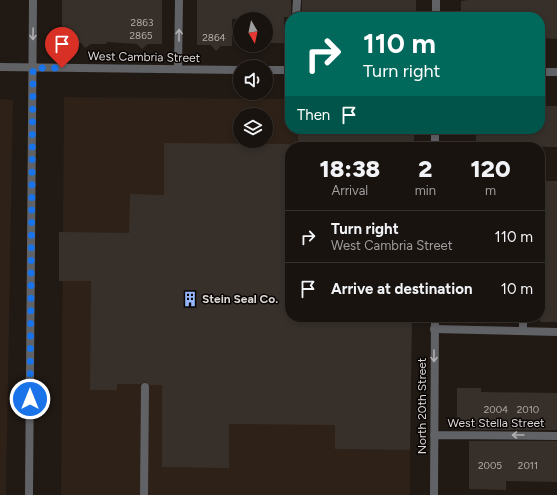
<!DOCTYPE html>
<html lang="en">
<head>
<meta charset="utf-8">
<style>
	:root { --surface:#18130f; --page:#25201d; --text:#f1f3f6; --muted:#9f9e9e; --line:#36322f }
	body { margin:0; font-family:Figtree,sans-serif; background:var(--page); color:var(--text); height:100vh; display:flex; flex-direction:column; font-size:15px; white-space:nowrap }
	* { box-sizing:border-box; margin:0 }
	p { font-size:13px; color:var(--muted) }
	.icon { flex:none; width:22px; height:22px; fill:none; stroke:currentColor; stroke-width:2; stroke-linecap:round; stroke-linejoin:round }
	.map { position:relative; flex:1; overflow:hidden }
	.side { position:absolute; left:285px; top:142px; width:260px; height:180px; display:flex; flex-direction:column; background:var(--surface); border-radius:16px; box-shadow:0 2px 6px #0003,0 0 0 1px var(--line) }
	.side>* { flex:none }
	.banner { position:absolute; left:285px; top:12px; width:260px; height:122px; border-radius:16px; box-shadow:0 2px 6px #0003,0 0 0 1px var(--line); background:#00695c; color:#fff; overflow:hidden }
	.needle { width:26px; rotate:171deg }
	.buttons { position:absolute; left:233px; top:12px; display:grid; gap:8px }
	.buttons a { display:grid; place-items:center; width:40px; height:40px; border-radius:50%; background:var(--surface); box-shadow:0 2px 6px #0003,0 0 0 1px var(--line); font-size:20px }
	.pin { position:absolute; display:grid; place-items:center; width:34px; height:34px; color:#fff; margin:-41px -17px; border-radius:50% 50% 50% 0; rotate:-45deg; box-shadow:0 0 4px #0007 }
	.pin .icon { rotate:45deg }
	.me { position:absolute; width:44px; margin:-22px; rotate:0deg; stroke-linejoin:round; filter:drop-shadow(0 0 3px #0008) }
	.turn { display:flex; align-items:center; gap:14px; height:84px; padding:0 12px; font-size:18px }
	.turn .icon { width:52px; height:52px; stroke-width:2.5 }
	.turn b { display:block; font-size:28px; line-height:34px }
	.then { display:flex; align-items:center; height:38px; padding:0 12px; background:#0003; gap:8px; font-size:15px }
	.eta { display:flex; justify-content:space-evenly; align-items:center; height:68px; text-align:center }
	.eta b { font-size:24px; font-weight:800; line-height:28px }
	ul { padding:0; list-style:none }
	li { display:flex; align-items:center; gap:12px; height:52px; padding:0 12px; border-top:1px solid var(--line) }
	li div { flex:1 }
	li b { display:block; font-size:15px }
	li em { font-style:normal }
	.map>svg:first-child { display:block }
</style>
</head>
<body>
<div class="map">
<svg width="557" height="495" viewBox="0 0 557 495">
	<rect width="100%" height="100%" fill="#201914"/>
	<!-- built -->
	<path fill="#2d2118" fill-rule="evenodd" d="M64,97L290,99V129H413V147H290V317H411L410,495H61ZM240,115H266V141H240Z
		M0,99L13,100L6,495H0Z"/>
	<!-- building -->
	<path fill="#37302a" d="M62,0H162V44H148L142,49L137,44L107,42L106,44H91L85,48L81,43H66V41H62Z
		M197,0H291V17H284V43H266V19H232V46H221L216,51L211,45H197Z
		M302,0H416V17L335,16V17H302Z
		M468,0H557V39L540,38V17H461V1Z
		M540,106H557V147L476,146V129H540Z
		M298,129H414V147H298Z
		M164,143L290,144V317H412L410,450L335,449V425L229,424V468L162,467V385H150L145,382L140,384H117V390H90L91,281H59V232L129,233L130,194L164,195Z
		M540,181H557V322H540Z
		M457,388H481V392L557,393V430H470V425H457Z
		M469,441H557V482L506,481V490L469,489Z"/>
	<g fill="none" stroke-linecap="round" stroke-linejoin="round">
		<!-- lane -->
		<path stroke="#606266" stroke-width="8" d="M434,329L557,332
			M523,331V317"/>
		<!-- street -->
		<path stroke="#606266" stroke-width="8" d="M296,17L297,0
			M436,17V0
			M0,67L240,70
			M178,69L179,0
			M266,70H290
			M540,72H557
			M435,147V129
			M434,435L557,436
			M29,495L33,0
			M144,495L145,387
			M434,495L435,317"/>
	</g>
	<!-- one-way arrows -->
	<defs><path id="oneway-shaft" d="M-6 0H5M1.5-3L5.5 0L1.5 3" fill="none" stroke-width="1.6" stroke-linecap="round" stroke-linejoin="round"/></defs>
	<g stroke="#b1aeae">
		<use href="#oneway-shaft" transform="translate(33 34) rotate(91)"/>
		<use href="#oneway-shaft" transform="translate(179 35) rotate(-89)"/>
		<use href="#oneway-shaft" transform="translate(434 356) rotate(90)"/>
		<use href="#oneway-shaft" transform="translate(518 435) rotate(-180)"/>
	</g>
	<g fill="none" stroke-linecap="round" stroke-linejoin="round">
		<!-- route -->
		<path stroke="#1a73e8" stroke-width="7" stroke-dasharray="0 12.6" d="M30,399L33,68H62"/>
	</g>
	<!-- icons -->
	<defs>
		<g id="building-bare" transform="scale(1.2)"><path d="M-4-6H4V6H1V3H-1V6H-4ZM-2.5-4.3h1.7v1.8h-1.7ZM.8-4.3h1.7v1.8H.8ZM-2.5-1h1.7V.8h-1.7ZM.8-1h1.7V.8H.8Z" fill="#94b7fd" stroke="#080504" stroke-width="2.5" paint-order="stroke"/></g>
	</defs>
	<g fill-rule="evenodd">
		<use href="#building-bare" x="190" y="299"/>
	</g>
	<g text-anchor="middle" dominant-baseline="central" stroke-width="3" stroke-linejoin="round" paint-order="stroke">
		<!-- number labels -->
		<g font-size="10" fill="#b3adaa">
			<text x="142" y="22">2863</text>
			<text x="141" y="35">2865</text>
			<text x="214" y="37">2864</text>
			<text x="496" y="409">2004</text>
			<text x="528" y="409">2010</text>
			<text x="490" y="465">2005</text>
			<text x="528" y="465">2011</text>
		</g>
		<!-- street labels -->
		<g font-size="12" fill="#dcd7d4" stroke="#080504">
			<text transform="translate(144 57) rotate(1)">West Cambria Street</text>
			<text transform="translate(422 406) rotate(-90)">North 20th Street</text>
			<text x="496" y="423">West Stella Street</text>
		</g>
		<!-- poi labels -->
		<g font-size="12" font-weight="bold" fill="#dcd7d4" stroke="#080504" text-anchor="start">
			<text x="202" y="299">Stein Seal Co.</text>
		</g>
	</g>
</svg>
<div class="buttons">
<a><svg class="needle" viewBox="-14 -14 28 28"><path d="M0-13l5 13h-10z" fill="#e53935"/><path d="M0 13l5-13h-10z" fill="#9f9e9e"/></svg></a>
<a><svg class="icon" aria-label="sound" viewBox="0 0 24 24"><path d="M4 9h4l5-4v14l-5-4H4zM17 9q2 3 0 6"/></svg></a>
<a><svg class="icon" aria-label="layers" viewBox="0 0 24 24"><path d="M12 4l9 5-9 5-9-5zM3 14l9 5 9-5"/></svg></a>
</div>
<div class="pin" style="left:62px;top:68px;background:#d93025"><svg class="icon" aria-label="arrive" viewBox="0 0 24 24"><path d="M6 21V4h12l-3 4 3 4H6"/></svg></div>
<svg class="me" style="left:30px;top:399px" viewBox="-20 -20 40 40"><circle r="17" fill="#1a73e8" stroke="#fff" stroke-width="3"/><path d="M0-11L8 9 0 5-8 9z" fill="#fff"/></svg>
<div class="banner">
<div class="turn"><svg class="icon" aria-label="right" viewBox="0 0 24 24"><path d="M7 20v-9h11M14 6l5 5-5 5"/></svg><div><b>110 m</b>Turn right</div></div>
<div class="then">Then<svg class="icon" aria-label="arrive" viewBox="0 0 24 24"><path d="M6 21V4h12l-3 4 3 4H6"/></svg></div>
</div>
<section class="side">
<div class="eta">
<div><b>18:38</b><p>Arrival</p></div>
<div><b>2</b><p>min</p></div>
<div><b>120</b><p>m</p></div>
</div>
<ul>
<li><svg class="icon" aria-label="right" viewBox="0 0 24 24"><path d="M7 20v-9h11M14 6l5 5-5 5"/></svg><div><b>Turn right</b><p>West Cambria Street</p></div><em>110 m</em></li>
<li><svg class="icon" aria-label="arrive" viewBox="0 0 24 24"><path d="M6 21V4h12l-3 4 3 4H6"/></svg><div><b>Arrive at destination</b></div><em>10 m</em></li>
</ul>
</section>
</div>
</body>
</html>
